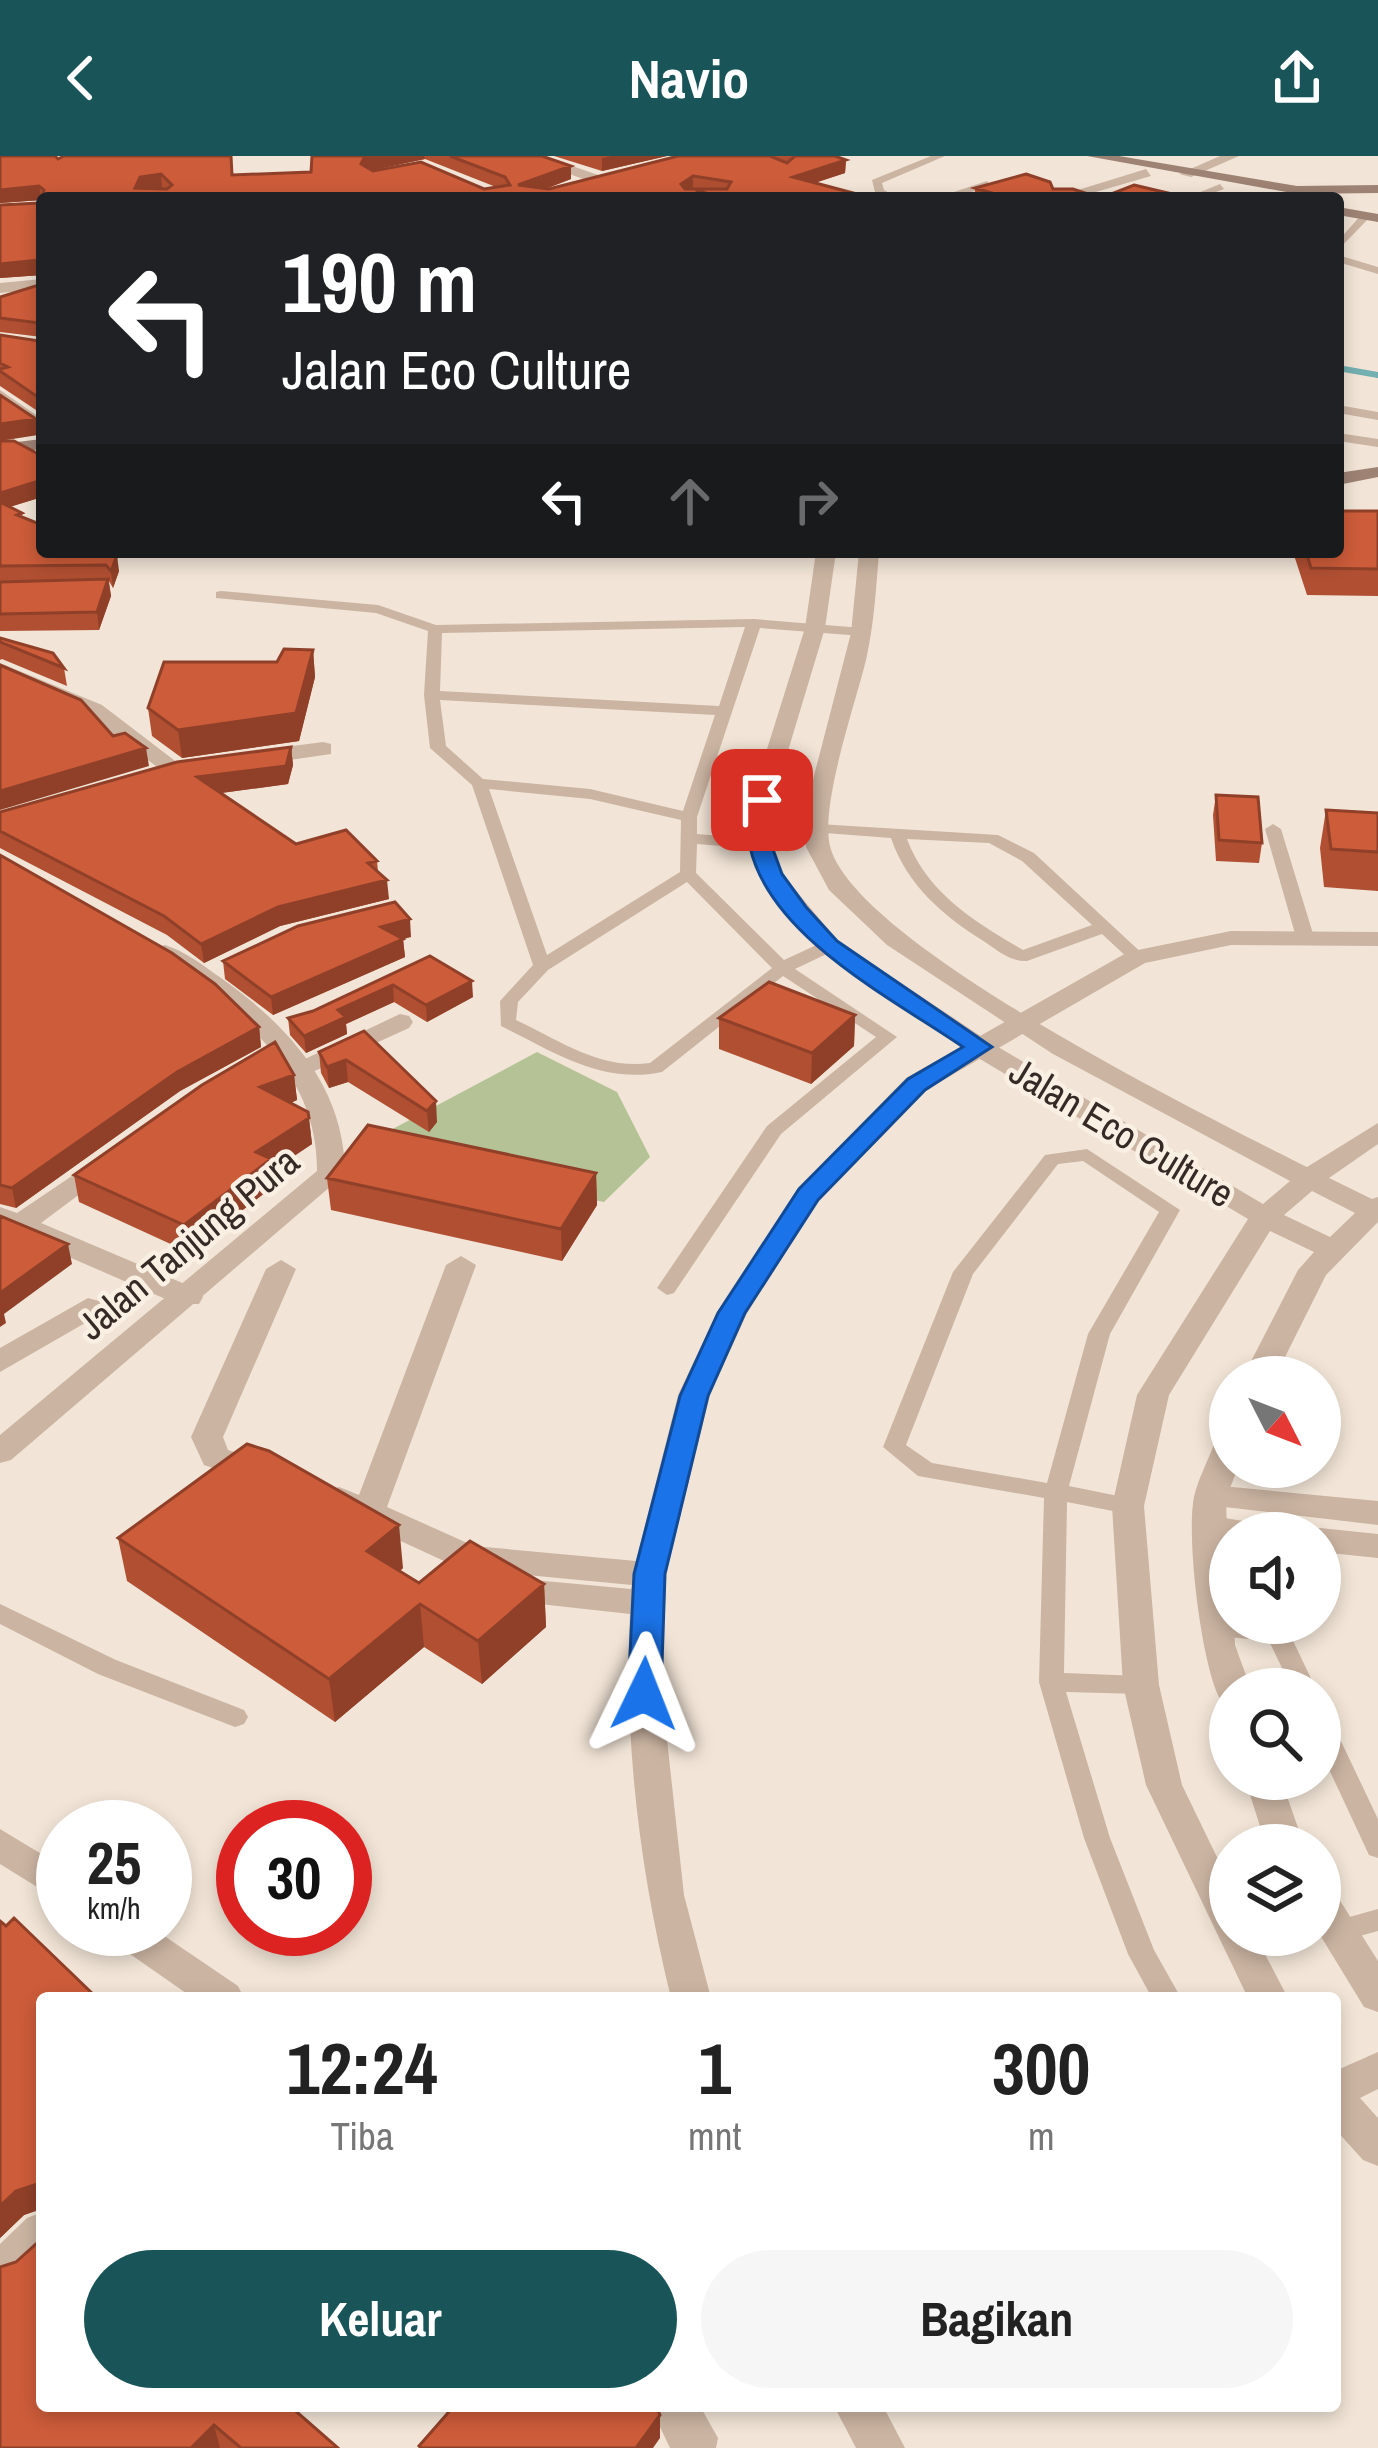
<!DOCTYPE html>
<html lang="id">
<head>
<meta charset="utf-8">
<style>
	:root { --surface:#fff; --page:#f6f6f6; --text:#222; --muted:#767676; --accent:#195558 }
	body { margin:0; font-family:"Archivo Narrow",sans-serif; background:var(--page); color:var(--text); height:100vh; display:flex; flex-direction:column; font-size:45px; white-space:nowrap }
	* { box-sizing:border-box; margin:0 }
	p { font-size:39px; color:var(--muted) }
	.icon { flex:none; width:66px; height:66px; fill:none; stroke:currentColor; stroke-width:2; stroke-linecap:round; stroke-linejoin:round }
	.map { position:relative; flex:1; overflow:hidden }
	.drawer { position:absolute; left:36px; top:1836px; width:1305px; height:420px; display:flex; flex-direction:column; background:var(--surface); border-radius:12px; box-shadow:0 6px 18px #0003 }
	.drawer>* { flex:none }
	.top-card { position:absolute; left:36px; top:36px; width:1308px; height:366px; border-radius:12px; box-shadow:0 6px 18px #0003; background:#202124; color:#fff; overflow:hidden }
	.needle { width:78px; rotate:132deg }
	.tools { position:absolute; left:1209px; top:1200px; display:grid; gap:24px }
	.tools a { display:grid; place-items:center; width:132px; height:132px; border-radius:50%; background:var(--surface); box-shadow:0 6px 18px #0003; font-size:60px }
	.speed { position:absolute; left:36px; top:1644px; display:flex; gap:24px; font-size:60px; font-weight:700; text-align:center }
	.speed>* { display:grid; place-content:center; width:156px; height:156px; border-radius:50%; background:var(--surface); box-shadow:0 6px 18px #0003; line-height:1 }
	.speed small { font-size:30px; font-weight:400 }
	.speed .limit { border:18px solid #d22; background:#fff; color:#111 }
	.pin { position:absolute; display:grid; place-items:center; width:102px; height:102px; color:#fff; margin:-51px; border-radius:24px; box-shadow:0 6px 18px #0006 }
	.me { position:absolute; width:132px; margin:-66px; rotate:2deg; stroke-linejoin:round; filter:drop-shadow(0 0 9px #0008) }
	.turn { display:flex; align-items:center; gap:42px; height:252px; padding:0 48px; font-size:54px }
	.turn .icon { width:156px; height:156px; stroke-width:2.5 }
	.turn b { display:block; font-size:84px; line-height:102px }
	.lanes { display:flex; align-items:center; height:114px; padding:0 48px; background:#0003; justify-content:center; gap:60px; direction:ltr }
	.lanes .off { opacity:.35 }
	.eta { display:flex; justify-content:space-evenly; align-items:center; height:204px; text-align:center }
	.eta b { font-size:72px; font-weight:700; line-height:84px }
	.button { display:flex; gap:24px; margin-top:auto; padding:24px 48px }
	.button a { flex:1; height:138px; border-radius:72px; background:var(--accent); color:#fff; font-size:48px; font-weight:700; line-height:138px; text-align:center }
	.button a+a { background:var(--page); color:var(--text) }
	header { display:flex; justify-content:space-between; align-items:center; height:156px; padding:0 48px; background:var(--accent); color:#fff; font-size:54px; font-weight:700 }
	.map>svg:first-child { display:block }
</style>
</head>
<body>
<header><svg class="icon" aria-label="back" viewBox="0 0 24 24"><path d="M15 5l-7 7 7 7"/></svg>Navio<svg class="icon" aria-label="share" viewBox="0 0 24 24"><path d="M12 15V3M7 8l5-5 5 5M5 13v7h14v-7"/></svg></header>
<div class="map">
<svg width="1378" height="2292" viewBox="0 0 1378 2292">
	<rect width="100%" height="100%" fill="#f2e5d7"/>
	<!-- green -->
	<path fill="#b4c296" d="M537,896L617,936L650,1001L604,1046L367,997L372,984Z"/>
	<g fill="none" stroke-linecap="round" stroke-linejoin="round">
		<!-- stream -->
		<path stroke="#74afb1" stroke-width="6" d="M1338,212L1378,219"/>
		<!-- service -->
		<path fill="#cbb4a2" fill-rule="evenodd" d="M931,0H945L882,27L884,34L898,42H885L875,36L872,24Z
			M987,25L991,30L952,42H936Z
			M1220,28L1224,33L1200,42H1186Z
			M1362,58L1371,60L1338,94V85Z
			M1338,99L1378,111V118L1338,106Z
			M1338,249L1378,256V264L1338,257Z
			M1338,277L1378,283V291L1338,285Z
			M221,435L378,449L436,469L754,463L862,472L869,476L862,480L760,472L697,661V678L760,683L768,688L760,693L697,688L696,717L784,804L823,786H835V794L795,813L897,881L781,978L674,1137L667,1139L657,1132L767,970L876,881L783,820L662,916C602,929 552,895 501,870L500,845L533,809L472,629L430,592L424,539L428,475L376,457L216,442V436ZM745,471L719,550L440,535L442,477ZM440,544L715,559L683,655L590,633L483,623L446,590ZM489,633L590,643L681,664L680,716L547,799ZM687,726L772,812L650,907C600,914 559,884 516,864L518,846L548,814Z
			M818,668L998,679L1034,697L1146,801L1137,806L1131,805L1102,778L1027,805C1011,806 998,795 985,786C943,760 907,729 891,682L812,676L810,673ZM907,683L989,687L1022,705L1092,769L1023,794C975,766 927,737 907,683Z
			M1273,668L1281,673L1314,781L1311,785L1305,786L1296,781L1265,673Z
			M1087,993L1180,1054L1110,1178L1069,1330L1128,1342L1136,1344L1140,1350L1136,1356L1128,1358L1067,1346L1064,1517L1141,1520L1150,1522L1153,1529L1150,1536L1141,1538L1066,1536L1110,1682L1154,1794L1181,1842H1152L1128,1798L1084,1682L1039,1526L1044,1342L918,1320L883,1291L953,1116L1045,999ZM1083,1005L1159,1056L1088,1178L1047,1327L932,1307L906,1289L973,1118L1058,1008Z
			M0,1448L116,1504L244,1554L248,1561L244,1568L235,1571L98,1518L0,1468Z
			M1217,1464L1286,1470L1316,1533H1292L1269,1485L1208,1479L1205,1473L1208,1467Z
			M1320,1557L1329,1560L1378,1663V1702L1369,1699L1320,1594Z
			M1378,1753V1775L1338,1786L1328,1783L1324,1775L1328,1767Z"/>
		<!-- minor -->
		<path fill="#cbb4a2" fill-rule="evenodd" d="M543,0L607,22L609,25L597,28L539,7Z
			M1220,0H1239L1191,21L1179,18Z
			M1146,13L1151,20L1075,42H1052Z
			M42,123V133L0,137V127Z
			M0,234L42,263V276L0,247Z
			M0,507L102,549L187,614L184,619H168L86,558L0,520Z
			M323,586L331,588V598L255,609L244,602L255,595Z
			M1231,775L1378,776V790L1231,789L1145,807L926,934L819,1044L747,1157L710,1239L666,1418L662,1538L684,1739L711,1842H671C640,1716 624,1588 630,1458L503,1444L457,1411L327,1351L323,1343L327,1335L339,1331L359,1339L446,1109L461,1100L476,1109L387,1351L474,1390L636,1405L678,1239L717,1157L798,1033L906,922L1128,796ZM516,1418L632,1429L631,1433L523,1423Z
			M400,858L409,860L413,866L409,872L308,918L299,920L286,912Z
			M106,997L120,1005L116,1011L41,1067L199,1134L203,1141L199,1148H177L0,1071V1051L17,1057Z
			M281,1104L296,1113L223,1281L228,1294L270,1308L275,1316L270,1324L259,1327L204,1309L191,1281L266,1113Z
			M88,1142L99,1145L103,1152L99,1159L0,1216V1192Z
			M1211,1329L1378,1345V1369L1199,1348L1195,1340L1199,1332Z
			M1212,1360L1268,1369L1273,1377H1230V1386L1200,1380L1195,1372L1200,1364Z
			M1320,1372L1378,1378V1402L1320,1396V1377H1307Z
			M0,1673L63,1711V1747L0,1708Z
			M105,1773H154L238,1830L244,1842H193L110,1784Z
			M42,2056V2106L22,2125L7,2131L0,2129V2088L27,2062Z
			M650,2250H700L718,2282L716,2292H670Z
			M834,2250H883L905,2292H856Z"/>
		<!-- tertiary -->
		<path fill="#cbb4a2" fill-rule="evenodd" d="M816,396H836L825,472L775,638L809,639L851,477L859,396H879C876,433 874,469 866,504C855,549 820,649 830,690C854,788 1212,963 1307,1011L1378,967V988L1329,1022L1372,1043L1378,1041V1066L1326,1119L1275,1221H1243L1298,1114L1314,1096L1270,1075L1169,1239L1144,1350L1159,1529L1182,1629L1230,1728V1779H1255L1288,1842H1248L1146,1629L1123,1529L1112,1350L1137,1239L1248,1063L970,897L820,795L759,719L748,688L751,644L805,472ZM773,651L808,652L806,691L829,734L887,789L1053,898L1290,1025L1263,1048L988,885L838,785L782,718L772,688ZM1312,1035L1355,1057L1330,1081L1284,1059Z
			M165,789C185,795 204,810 221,822C289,870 345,932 345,1018L11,1304L0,1307V1279L317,1015C318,913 236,852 156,802L152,797L156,792Z
			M1230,1277V1311H1238L1226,1343L1230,1467H1234L1235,1489L1251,1533H1230V1546L1220,1543C1201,1507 1186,1380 1194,1341C1198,1323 1208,1305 1214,1288L1219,1280Z
			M1245,1623H1281L1304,1689H1266Z
			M1320,1730L1334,1735L1378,1805V1856L1364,1851L1320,1779Z
			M1378,1896V1933L1360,1942L1378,1962V2010L1363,2004L1335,1973V1915Z"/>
		<!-- secondary -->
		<path fill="#9e8374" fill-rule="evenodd" d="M1087,0H1119L1297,30L1378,29V37L1297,38Z
			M1338,51L1378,58V66L1338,59Z
			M42,283V293L0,298V288Z
			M1378,311V321L1338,329V317Z"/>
	</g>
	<!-- wall -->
	<path fill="#b04f32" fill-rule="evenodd" d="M0,0L233,19L311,16L312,0H542L571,23L546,33L678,0H835L846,4L845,17L815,27L872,42H42V119L0,122V49L40,47L41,44L0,47ZM425,3L496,31L484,33L371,14Z
		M554,0H667L602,15Z
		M975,32L1053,33L1100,42H975Z
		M42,128V181L0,176V141Z
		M0,179L39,185L42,183V258L0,230Z
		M0,285L42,341L9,351L22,357L23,361L110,396L119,415L113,432L109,425L111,440L99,474L0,475Z
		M1378,355V440L1307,439L1293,396H1338Z
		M0,482L64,512L67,530L2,503L0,504Z
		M313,494L315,521L299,585L182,602L152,580L148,552Z
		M291,591L293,609L288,628L220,637L296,688L377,705L378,715L389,743L280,770L204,807L167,779L0,692V656Z
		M1216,639L1262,687L1259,707L1216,705L1213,659Z
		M1326,654L1378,657V735L1324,731L1320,692Z
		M0,699L259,871L261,891L180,935L16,1052L0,1048Z
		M411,781L403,783L405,801L273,859L225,823L223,805Z
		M430,800L473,841L427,866L394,846L346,868L347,878L306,897L290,879L288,862L313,855Z
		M855,859L854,890L811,928L719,893V862Z
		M364,875L437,966L429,976L348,926L329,932L321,917L319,896Z
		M294,919L297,944L291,947L308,956L312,988L273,1014L275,1029L188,1096L79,1046L74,1019Z
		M596,1017L597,1049L562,1105L331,1054L327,1022Z
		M118,1382L403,1412L400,1415L419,1427L544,1428L546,1471L482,1528L424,1491L335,1566L127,1425Z
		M0,1765L97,1842L42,2250H290L338,2292H0L16,2106L38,2086L37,2054L24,2059L0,2082Z"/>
	<!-- shaded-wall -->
	<path fill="#904029" d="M375,0H424L425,3L365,16L361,8L364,2Z
		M611,0H667L602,15V2Z
		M846,4L845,17L792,34L793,21Z
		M571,10V23L519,42L518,29Z
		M161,18L162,32L141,35L135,32L140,21Z
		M693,20V34L681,41V28Z
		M39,30L42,44L0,47V34Z
		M39,104L42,119L0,122V108Z
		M36,263L38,279L0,285V268Z
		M42,324V341L0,354V337Z
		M117,399L119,415L113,432L111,415Z
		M108,423L111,440L99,474L97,456Z
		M313,494L315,521L299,585L182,602L178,574Z
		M291,591L293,609L288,628L200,640L197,621Z
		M146,592L149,610L0,654V635Z
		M387,724L389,743L280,770L204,807L201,788L278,751Z
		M410,763L411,781L383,788L381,771Z
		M403,783L405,801L273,859L271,841Z
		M472,825L473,841L427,866L426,849Z
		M393,829L394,846L346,868L347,878L306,897L304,880L338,854Z
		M855,859L854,890L811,928L812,897Z
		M259,871L261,891L180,935L16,1052L12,1032L177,916Z
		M346,904L348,926L329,932L327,911Z
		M294,919L297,944L264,957L260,931Z
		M436,945L437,966L429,976L427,955Z
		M309,962L312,988L273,1014L275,1029L188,1096L184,1069L256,996Z
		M596,1017L597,1049L562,1105L561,1073Z
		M68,1088L72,1108L4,1158L6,1167L0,1171V1137Z
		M399,1369L403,1412L372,1438L367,1395Z
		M544,1428L546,1471L482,1528L478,1485Z
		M420,1448L424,1491L335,1566L329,1523Z
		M37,2028L42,2053L24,2059L0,2082V2050L16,2035Z
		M660,2259V2282L653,2292H636Z
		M214,2269L220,2292H191Z"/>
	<!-- building -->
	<path fill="#cd5c3a" stroke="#904029" stroke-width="3" fill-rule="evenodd" d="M0,0H55L58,3L64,0H231L232,19L311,16L312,0H375L364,2L361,8L373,15L421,6L484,33L510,29L505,21L450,0H542L571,10L518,29L549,33L678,0H770L787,7L795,0H835L846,4L793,21L872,42H721L696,34L707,42H42V108L39,104L0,108V49L40,47L44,34L39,30L0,34ZM161,18L172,29L167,33L135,32L140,21ZM693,20L731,26L727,33H685L681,28Z
		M1026,18L1050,26L1053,33H1073L1100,42H1008L975,32Z
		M1134,29L1189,42H1101Z
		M42,128V173L40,167L0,162V141Z
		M0,179L39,185L42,183V244L0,215V213L8,211L0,207Z
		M0,239L36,263L0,268Z
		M0,285H14L42,300V324L0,337Z
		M0,346L22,357L17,359L42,369V396H110L117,399L111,415L106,409L0,410Z
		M1338,355H1378V413L1311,412L1306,396H1338Z
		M108,423L97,456L0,458V426Z
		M0,482L53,497L64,512L0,486Z
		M284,493L313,494L296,557L178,574L148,552L164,506H277Z
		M0,509L81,544L113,580L125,577L146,592L0,635Z
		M291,591L286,610L197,621L296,688L346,674L377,705L368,707L387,724L278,751L201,788L164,760L0,675V656L177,606Z
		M1216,639L1258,641L1262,687L1219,684Z
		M1326,654L1378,657V696L1331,693Z
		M0,699L172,797L215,828L259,871L177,916L12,1032L0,1029Z
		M395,746L410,763L381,771L403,783L271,841L223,805L298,770Z
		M430,800L472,825L426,849L393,829L338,854L346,861L304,880L288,862L313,855Z
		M769,826L855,859L812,897L719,862Z
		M364,875L436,945L427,955L346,904L327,911L319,896Z
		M275,886L294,919L260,931L308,956L309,962L256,996L271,1003L184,1069L74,1019L202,929Z
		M368,969L596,1017L561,1073L327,1022Z
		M0,1060L68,1088L0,1137Z
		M247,1288L269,1295L399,1369L367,1395L419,1427L470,1385L544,1428L478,1485L420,1448L329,1523L118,1382Z
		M14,1762L97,1842H42V2250H290L338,2292H241L214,2269L191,2292H0V2111L16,2106L38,2086L37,2028L16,2035L0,2050V1765L6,1770Z
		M454,2250H656L660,2259L636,2292H421L419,2290Z"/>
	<!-- route -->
	<path fill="#1a73e8" stroke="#114b97" stroke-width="3" d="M762,638L772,644L771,688L782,718L806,751L837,785L992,891L925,934L818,1044L745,1157L708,1240L665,1418L661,1538L656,1546L644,1550L633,1546L628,1538L634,1418L680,1240L718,1157L799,1033L908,923L963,891C893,843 770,781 750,691C747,677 751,659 751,644Z"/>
	<g text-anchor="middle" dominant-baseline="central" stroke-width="9" stroke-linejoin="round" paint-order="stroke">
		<!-- street labels -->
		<g font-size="39" fill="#352a25" stroke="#faefe3">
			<text transform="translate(1122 976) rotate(31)">Jalan Eco Culture</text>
			<text transform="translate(188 1087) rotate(-40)">Jalan Tanjung Pura</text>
		</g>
	</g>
</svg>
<div class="tools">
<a><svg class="needle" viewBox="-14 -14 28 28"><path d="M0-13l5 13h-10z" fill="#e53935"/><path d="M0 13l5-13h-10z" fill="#767676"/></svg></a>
<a><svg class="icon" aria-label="sound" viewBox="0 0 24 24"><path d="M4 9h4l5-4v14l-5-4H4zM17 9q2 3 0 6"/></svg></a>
<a><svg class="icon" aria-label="search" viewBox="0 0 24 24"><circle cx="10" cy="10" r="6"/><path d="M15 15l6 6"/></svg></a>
<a><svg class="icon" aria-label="layers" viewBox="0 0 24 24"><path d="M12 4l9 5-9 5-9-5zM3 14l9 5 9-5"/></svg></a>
</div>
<div class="speed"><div>25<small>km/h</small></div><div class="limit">30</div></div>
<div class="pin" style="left:762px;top:644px;background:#d93025"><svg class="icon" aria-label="arrive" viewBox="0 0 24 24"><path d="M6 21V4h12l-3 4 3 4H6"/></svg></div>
<svg class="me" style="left:644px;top:1538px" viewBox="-20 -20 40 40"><path d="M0-17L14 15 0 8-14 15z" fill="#1a73e8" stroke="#fff" stroke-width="4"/></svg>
<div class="top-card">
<div class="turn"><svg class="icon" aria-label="left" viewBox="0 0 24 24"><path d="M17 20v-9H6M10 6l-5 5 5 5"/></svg><div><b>190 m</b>Jalan Eco Culture</div></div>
<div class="lanes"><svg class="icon" aria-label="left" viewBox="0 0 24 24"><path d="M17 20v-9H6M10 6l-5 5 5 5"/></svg><svg class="icon off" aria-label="ahead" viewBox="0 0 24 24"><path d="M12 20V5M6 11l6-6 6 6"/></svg><svg class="icon off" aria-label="right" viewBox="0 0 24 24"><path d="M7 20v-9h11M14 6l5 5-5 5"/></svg></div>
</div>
<section class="drawer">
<div class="eta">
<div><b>12:24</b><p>Tiba</p></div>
<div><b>1</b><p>mnt</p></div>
<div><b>300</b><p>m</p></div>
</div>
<div class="button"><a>Keluar</a><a>Bagikan</a></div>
</section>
</div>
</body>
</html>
